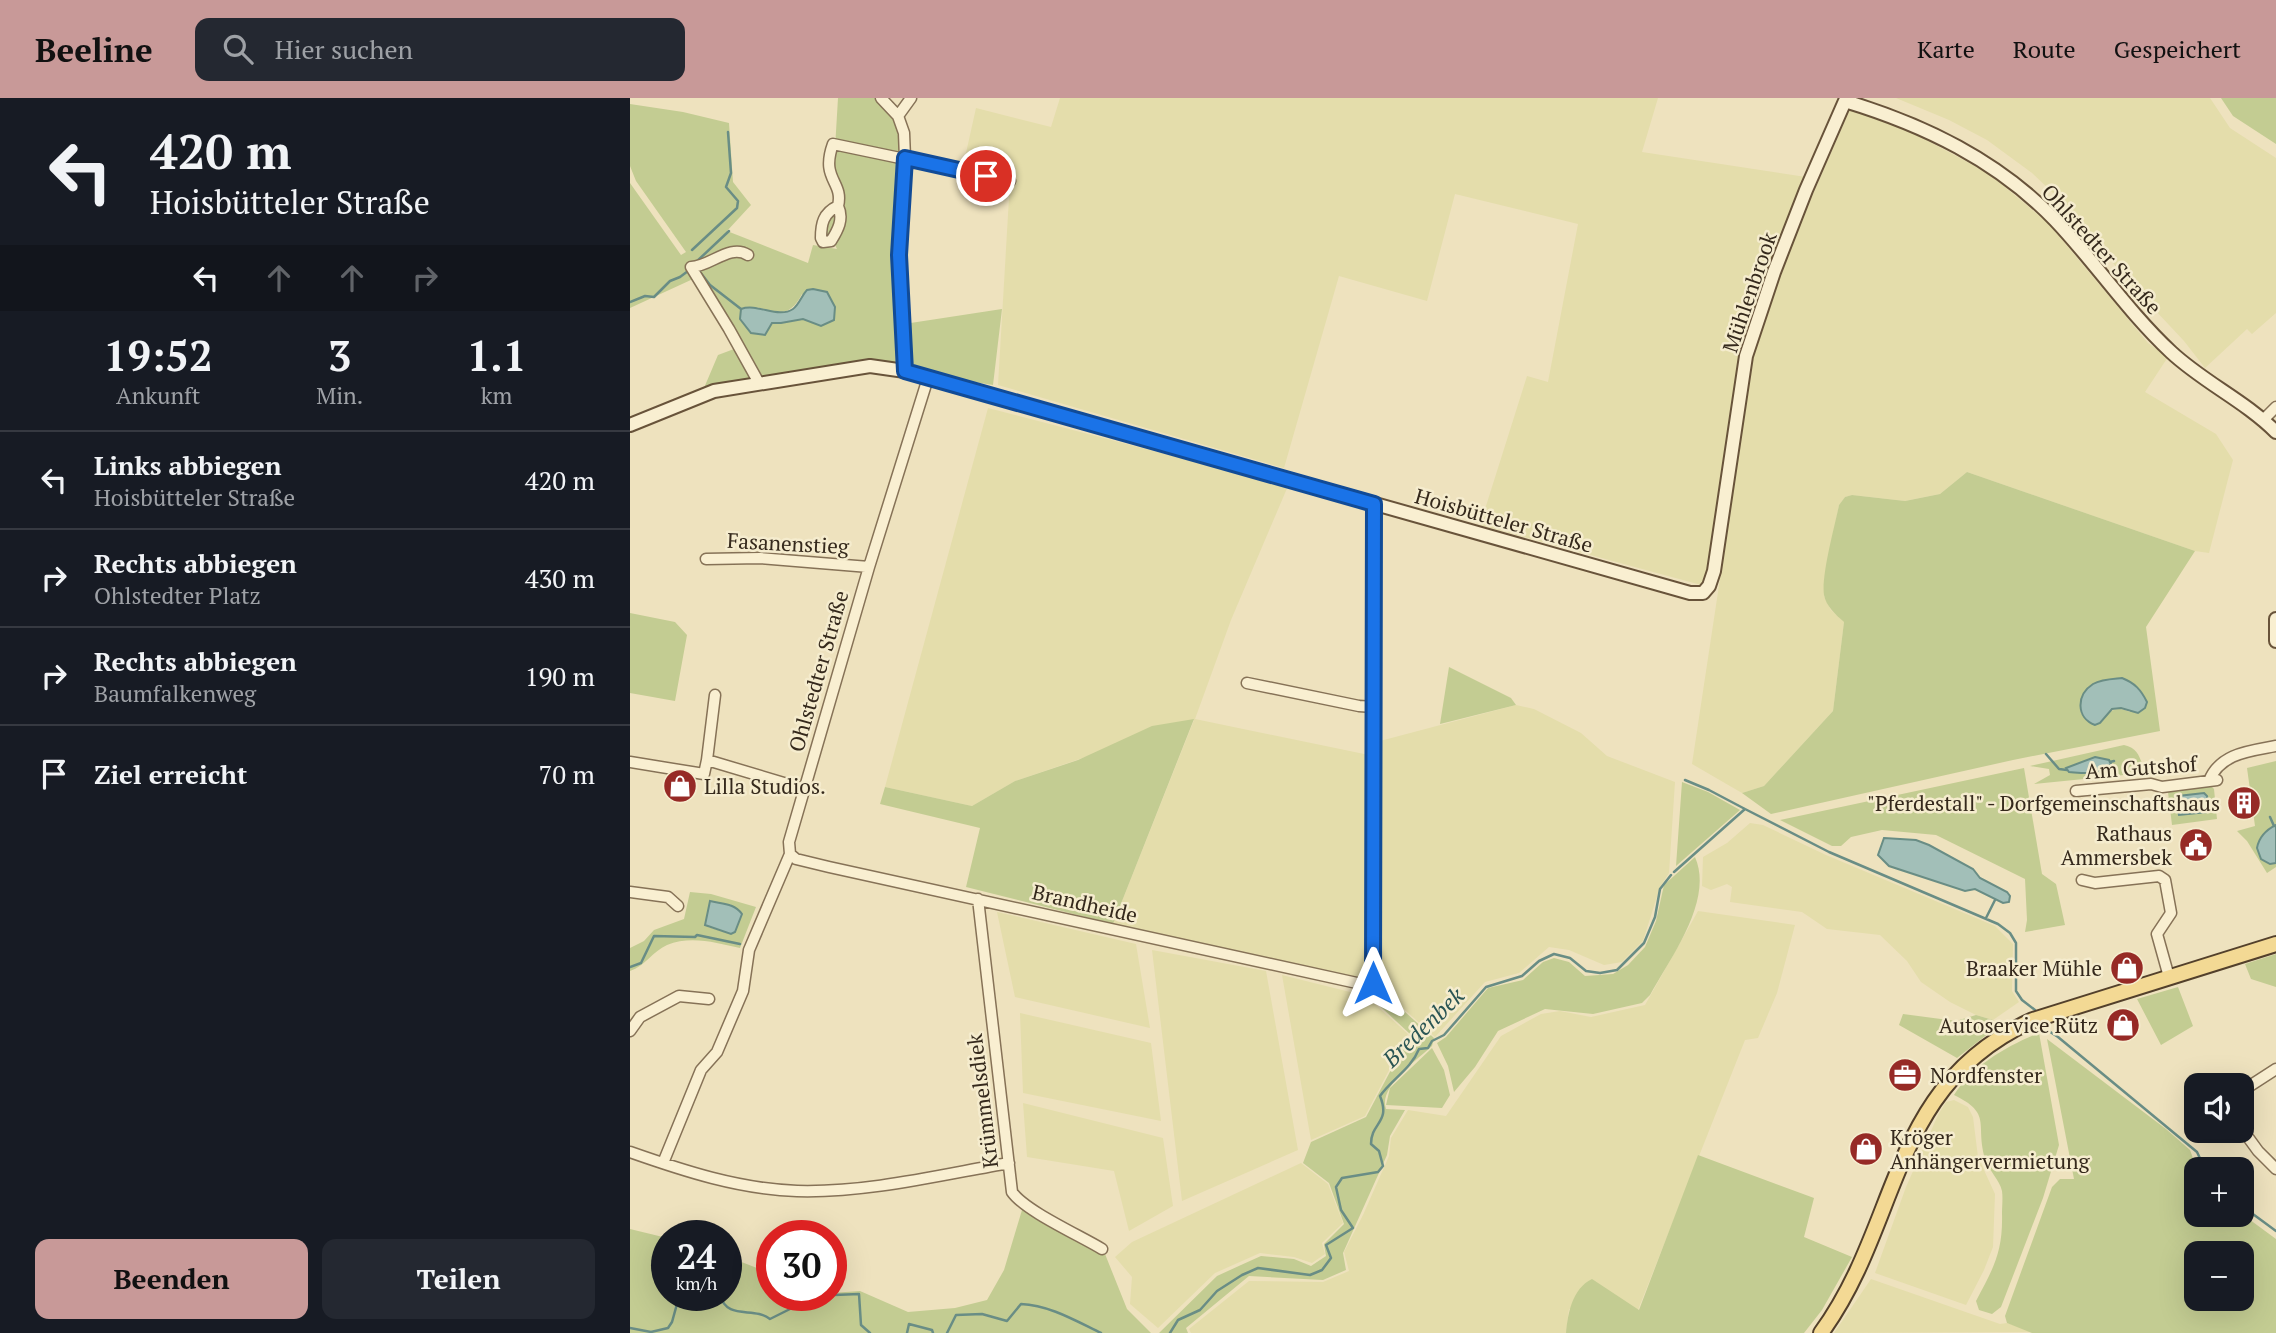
<!DOCTYPE html>
<html lang="de">
<head>
<meta charset="utf-8">
<style>
	:root { --surface:#171b24; --page:#242831; --text:#f1f3f6; --muted:#9ea1a6; --line:#363941; --accent:#c89998 }
	body { margin:0; font-family:"PT Serif",serif; background:var(--page); color:var(--text); height:100vh; display:flex; flex-direction:column; font-size:26px; white-space:nowrap }
	* { box-sizing:border-box; margin:0 }
	p { font-size:23px; color:var(--muted) }
	.icon { flex:none; width:38px; height:38px; fill:none; stroke:currentColor; stroke-width:2; stroke-linecap:round; stroke-linejoin:round }
	.map { position:relative; flex:1; overflow:hidden }
	.sheet { display:flex; flex-direction:column; background:var(--surface); width:630px }
	.sheet>* { flex:none }
	.top-card { background:#171b24; color:var(--text); overflow:hidden }
	.tools { position:absolute; left:1554px; top:975px; display:grid; gap:14px }
	.tools a { display:grid; place-items:center; width:70px; height:70px; border-radius:14px; background:var(--surface); box-shadow:0 7px 28px #0002; font-size:35px }
	.speed { position:absolute; left:21px; top:1122px; display:flex; gap:14px; font-size:35px; font-weight:700; text-align:center }
	.speed>* { display:grid; place-content:center; width:91px; height:91px; border-radius:50%; background:var(--surface); box-shadow:0 7px 28px #0002; line-height:1 }
	.speed small { font-size:18px; font-weight:400 }
	.speed .limit { border:10px solid #d22; background:#fff; color:#111 }
	.pin { position:absolute; display:grid; place-items:center; width:60px; height:60px; color:#fff; margin:-30px; border:4px solid #fff; border-radius:50%; box-shadow:0 2px 7px #0007 }
	.me { position:absolute; width:77px; margin:-38px; rotate:0deg; stroke-linejoin:round; filter:drop-shadow(0 0 5px #0008) }
	.turn { display:flex; align-items:center; gap:24px; height:147px; padding:0 35px; font-size:32px }
	.turn .icon { width:91px; height:91px; stroke-width:2.5 }
	.turn b { display:block; font-size:49px; line-height:60px }
	.lanes { display:flex; align-items:center; height:66px; padding:0 35px; background:#0003; justify-content:center; gap:35px; direction:ltr }
	.lanes .off { opacity:.35 }
	.eta { display:flex; justify-content:space-evenly; align-items:center; height:119px; text-align:center }
	.eta b { font-size:42px; font-weight:700; line-height:49px }
	.action { display:flex; gap:14px; margin-top:auto; padding:14px 35px }
	.action a { flex:1; height:80px; border-radius:14px; background:var(--accent); color:#111; font-size:28px; font-weight:700; line-height:80px; text-align:center }
	.action a+a { background:var(--page); color:var(--text) }
	ul { padding:0; list-style:none }
	li { display:flex; align-items:center; gap:21px; height:98px; padding:0 35px; border-top:2px solid var(--line) }
	li div { flex:1 }
	li b { display:block; font-size:26px }
	li em { font-style:normal }
	header { display:flex; align-items:center; gap:42px; box-sizing:border-box; height:98px; padding:0 35px; background:var(--accent); color:#111 }
	header strong { font-size:33px }
	nav { display:flex; gap:38px; margin-inline-start:auto; font-size:24px }
	.search { width:490px; height:63px; background:var(--page); display:flex; align-items:center; gap:18px; box-sizing:border-box; padding:0 24px; border-radius:14px; color:var(--muted); font-size:26px }
	main { display:flex; flex:1; min-height:0 }
	.map>svg:first-child { display:block }
</style>
</head>
<body>
<header>
<strong>Beeline</strong>
<div class="search"><svg class="icon" aria-label="search" viewBox="0 0 24 24"><circle cx="10" cy="10" r="6"/><path d="M15 15l6 6"/></svg>Hier suchen</div>
<nav><a>Karte</a><a>Route</a><a>Gespeichert</a></nav>
</header>
<main>
<section class="sheet">
<div class="top-card">
<div class="turn"><svg class="icon" aria-label="left" viewBox="0 0 24 24"><path d="M17 20v-9H6M10 6l-5 5 5 5"/></svg><div><b>420 m</b>Hoisbütteler Straße</div></div>
<div class="lanes"><svg class="icon" aria-label="left" viewBox="0 0 24 24"><path d="M17 20v-9H6M10 6l-5 5 5 5"/></svg><svg class="icon off" aria-label="ahead" viewBox="0 0 24 24"><path d="M12 20V5M6 11l6-6 6 6"/></svg><svg class="icon off" aria-label="ahead" viewBox="0 0 24 24"><path d="M12 20V5M6 11l6-6 6 6"/></svg><svg class="icon off" aria-label="right" viewBox="0 0 24 24"><path d="M7 20v-9h11M14 6l5 5-5 5"/></svg></div>
</div>
<div class="eta">
<div><b>19:52</b><p>Ankunft</p></div>
<div><b>3</b><p>Min.</p></div>
<div><b>1.1</b><p>km</p></div>
</div>
<ul>
<li><svg class="icon" aria-label="left" viewBox="0 0 24 24"><path d="M17 20v-9H6M10 6l-5 5 5 5"/></svg><div><b>Links abbiegen</b><p>Hoisbütteler Straße</p></div><em>420 m</em></li>
<li><svg class="icon" aria-label="right" viewBox="0 0 24 24"><path d="M7 20v-9h11M14 6l5 5-5 5"/></svg><div><b>Rechts abbiegen</b><p>Ohlstedter Platz</p></div><em>430 m</em></li>
<li><svg class="icon" aria-label="right" viewBox="0 0 24 24"><path d="M7 20v-9h11M14 6l5 5-5 5"/></svg><div><b>Rechts abbiegen</b><p>Baumfalkenweg</p></div><em>190 m</em></li>
<li><svg class="icon" aria-label="arrive" viewBox="0 0 24 24"><path d="M6 21V4h12l-3 4 3 4H6"/></svg><div><b>Ziel erreicht</b></div><em>70 m</em></li>
</ul>
<div class="action"><a>Beenden</a><a>Teilen</a></div>
</section>
<div class="map">
<svg width="1646" height="1235" viewBox="0 0 1646 1235">
	<rect width="100%" height="100%" fill="#eee2be"/>
	<!-- farmland -->
	<path fill="#e4ddab" d="M430,0H1028L1012,54L1176,79L1109,276L1075,488L850,427L897,278L918,284L948,126L825,96L797,203L709,178L654,370L368,287L380,83L332,73L346,10L421,29Z
		M1266,0H1580L1600,30L1646,60V215L1622,236L1617,231L1575,270L1554,243L1495,180L1440,111L1402,75L1357,42L1319,22Z
		M1221,9L1285,36L1358,75L1418,125L1518,245L1538,259L1515,294L1586,336L1603,362L1579,455L1565,453L1337,374L1310,396L1275,403L1222,397L1215,399L1209,407L1194,483V498L1201,512L1214,524L1203,613L1134,688L1112,695L1062,666L1124,256L1149,174Z
		M358,310L658,388L601,522L565,621L739,657L735,886L483,826L564,622L385,683L342,708L255,689Z
		M886,607L904,611L951,635L977,658L1045,684L1039,775L1030,789L1013,843L992,864L974,867L939,852L919,849L889,875L855,884L805,939L746,886L750,643Z
		M1120,725L1133,727L1196,757L1365,828L1383,846L1382,893L1389,904L1363,922L1346,917L1320,904L1291,884L1277,863L1250,837L1197,831L1172,814L1100,804L1102,789L1097,786L1081,792L1072,788L1073,759L1097,745Z
		M1068,813L1165,827L1147,895L1128,940L1115,942L1008,1212L939,1211L936,1235H561L559,1231L619,1183L693,1184L719,1173L714,1154L733,1117L759,1058L761,1040L778,1012L816,1018L871,938L911,916L930,913L961,919L1015,907Z
		M367,814L506,846L520,930L385,899Z
		M522,852L636,873L668,1052L552,1103Z
		M652,877L736,898L778,936L735,1018L681,1042Z
		M390,915L521,945L531,1023L393,995Z
		M1324,1002L1338,1009L1343,1019L1348,1059L1365,1096L1363,1149L1354,1172L1336,1207L1245,1175L1276,1089L1308,1017L1316,1004Z
		M393,1005L533,1040L543,1108L499,1133L484,1073L397,1059Z
		M671,1065L698,1086L713,1125L692,1145L695,1156L682,1165L664,1159L630,1155L585,1175L528,1230L500,1206L502,1179L485,1159L502,1144Z
		M1241,1181L1370,1226L1377,1225L1404,1234L1204,1235Z"/>
	<!-- green -->
	<path fill="#c3cc92" fill-rule="evenodd" d="M208,0H251L274,35L269,157L274,226L372,211L363,287L275,273L209,267L74,290L88,257L104,251L63,181L0,210V85L51,157L56,154L6,83L0,68V6L53,14L99,25L103,84L121,107L97,133L178,165L183,147L207,151L202,141L198,144L191,134L208,108L203,84ZM172,196L191,228L173,221L151,225H142L127,209C149,216 160,219 172,196Z
		M1591,0H1646V46L1603,18Z
		M1337,374L1565,453L1516,529L1530,633L1383,662L1141,716L1112,695L1134,688L1203,613L1214,524C1206,517 1196,508 1194,497C1191,478 1205,427 1209,407L1215,399L1222,397L1275,403L1310,396ZM1492,580L1500,614C1489,609 1483,610 1475,618L1451,616C1449,589 1468,582 1492,580Z
		M0,515L45,524L57,537L45,603L0,595Z
		M819,569L881,600L886,607L810,626Z
		M564,621L483,826L336,789L350,730L250,706L255,689L342,708L385,683L448,662L522,628Z
		M1494,647C1509,650 1509,660 1515,672L1514,675L1404,686L1420,677L1419,671L1400,668Z
		M1646,663V769L1637,775L1617,743L1607,733L1625,728L1617,670Z
		M1394,670L1412,776L1426,786L1435,827L1395,834L1397,822L1395,781L1306,737L1252,732L1221,739L1211,748H1202L1150,722Z
		M1052,684L1078,694L1110,712L1046,768Z
		M1580,687L1584,691L1587,721L1542,727L1538,694Z
		M1065,759C1084,802 1041,859 1020,897L1012,905L963,916L915,911L868,933L845,969L824,994L818,968L807,945L816,939L858,890L893,882L913,864L924,860L939,864L955,878L983,876L998,867L1015,849L1026,823L1034,787Z
		M60,794L81,796L126,809L110,850C87,845 61,837 37,847C23,853 15,868 0,873V850L14,843L24,832L54,821ZM80,803L102,807L105,834L101,836L78,829Z
		M1646,856V889L1621,881L1615,866Z
		M745,887L804,940L802,948C787,962 748,989 756,1011L775,1012L760,1038L757,1057L713,1155L716,1172L693,1182L619,1178L556,1230L558,1235H529L587,1178L611,1167L631,1158L664,1161L681,1168L696,1158L694,1146L714,1126L699,1085L673,1065L681,1044L736,1019L780,936L738,897Z
		M1548,889L1563,928L1531,947L1507,901Z
		M1273,916L1326,923L1346,917L1363,922L1368,928L1327,960L1269,927Z
		M1409,935L1429,1047L1413,1100L1371,1209L1362,1216L1349,1212L1346,1203C1364,1169 1373,1154 1372,1115C1372,1109 1373,1100 1372,1093C1370,1082 1358,1072 1355,1060C1345,1026 1363,1016 1324,997C1343,967 1377,948 1409,935Z
		M1417,941L1536,1031L1560,1052L1567,1071L1566,1116H1612L1646,1141V1235H1402L1377,1225L1375,1218L1422,1089L1430,1081H1444ZM1612,1155V1200H1566V1155Z
		M802,950L814,972L820,997L812,1010L756,1007L760,990Z
		M1068,1057L1184,1100L1174,1139L1222,1159L1192,1212L1174,1235H936C938,1215 942,1191 962,1181L1009,1212Z
		M397,1110L475,1156L497,1211L521,1235H0V1131L37,1140V1197H96V1158L142,1176V1197H201V1195L230,1193L278,1214L325,1210L357,1202L374,1172L392,1112Z"/>
	<!-- water -->
	<path fill="#a2bfb8" stroke="#698d85" stroke-width="2" d="M183,191L197,194L205,209L204,222L191,228L173,221L151,225H142L135,237L121,235L110,221L111,211C128,205 148,221 163,211C169,207 172,197 177,192Z
		M1492,580C1505,585 1511,592 1517,604L1515,610L1508,615L1491,610L1482,611L1470,625L1465,627C1446,620 1446,597 1463,586C1472,581 1482,581 1492,580Z
		M1465,659L1479,662L1481,666C1470,678 1454,675 1439,674L1436,670Z
		M1574,695L1577,698L1579,709L1577,714L1549,717L1546,703L1548,698Z
		M1646,727V765L1640,766L1631,761L1627,750C1629,739 1636,732 1646,727Z
		M1254,740L1286,742L1299,747L1343,771L1350,780L1377,794L1380,798L1379,804L1373,805L1345,791L1335,793L1259,768L1248,757Z
		M80,803C92,806 104,805 112,816L105,834L101,836L75,827Z"/>
	<g fill="none" stroke-linecap="round" stroke-linejoin="round">
		<!-- stream -->
		<path stroke="#698d85" stroke-width="2.5" d="M62,152L107,110L108,103L96,89L101,75L98,34
			M65,165L99,133
			M70,174L80,187L111,211
			M0,204L15,198L24,199L40,183L50,179L58,173
			M1416,656L1429,671L1437,672
			M1480,664L1484,663
			M1055,682L1079,692L1115,711
			M1640,719L1644,728
			M1044,774L1115,711L1199,754L1368,826L1380,835L1386,845V893L1392,902L1405,912
			M1356,820L1365,802
			M0,869L11,865L24,838L65,839L67,837L110,846
			M1411,928L1428,939L1567,1054L1575,1071
			M1612,1108L1646,1133
			M90,1197C97,1223 124,1208 140,1221L162,1210L179,1198L229,1196L231,1227L240,1235
			M0,1230L21,1234L38,1230L42,1224L47,1206L44,1197
			M277,1235L279,1226L302,1232L303,1235
			M317,1235L326,1217L352,1216L377,1223L391,1206C419,1207 446,1223 471,1235
			M540,1235L548,1222L570,1212L587,1193L612,1177L628,1170L680,1177L692,1172L701,1160L696,1147L723,1130L711,1112L706,1089L712,1080L748,1074L753,1068L749,1053L741,1046C741,1024 761,1025 750,998C762,981 781,971 789,951L798,950L802,943L814,937L856,889L892,878L909,863L924,856L940,860L956,873L970,875L987,872L1014,845L1025,819L1030,791L1041,777"/>
		<!-- street casing -->
		<g stroke="#867257" stroke-width="13">
			<path id="street" d="M251,0L268,18L274,35L275,60L269,157L275,273
				M268,18L281,0
				M208,108C214,121 208,132 201,143L193,144L191,140C191,126 193,115 208,108C214,83 190,82 203,46L380,83
				M118,157C100,145 80,169 61,169L99,231L129,285
				M1633,322L1646,309
				M76,461L130,460L239,469
				M617,585L729,608L744,609
				M77,662L85,597
				M0,664L74,676L77,662L174,691
				M1579,683C1590,655 1620,653 1646,648
				M1446,693L1521,686L1532,689L1587,682
				M160,756L166,761L199,769L736,887L743,885L744,406
				M1452,782L1465,785L1529,778L1535,782L1541,815L1527,836L1539,879
				M0,794L38,799L48,808
				M348,801L382,1094C395,1113 451,1138 472,1151
				M0,933L10,919L49,898L79,901
				M1612,993L1646,971
				M1612,1031L1628,1053L1646,1071
				M0,1054C54,1073 109,1091 167,1093C237,1095 310,1077 379,1065
				M33,1065L71,972L87,954L113,893L119,852L160,756L159,744L239,469L298,280"/>
		</g>
		<!-- secondary casing -->
		<g stroke="#68533a" stroke-width="16">
			<path id="secondary" d="M0,327L84,293L240,268L275,273L1060,495H1073L1079,488L1084,473L1116,258L1144,174L1176,92L1215,3C1294,27 1367,62 1425,122C1465,164 1498,214 1541,254C1573,284 1615,303 1646,334
				M1646,521V543"/>
		</g>
		<!-- primary casing -->
		<g stroke="#53402b" stroke-width="18">
			<path id="primary" d="M1191,1235C1272,1124 1258,987 1403,922L1646,846"/>
		</g>
		<!-- street -->
		<use href="#street" stroke="#f9efd1" stroke-width="10"/>
		<!-- secondary -->
		<use href="#secondary" stroke="#f9efd1" stroke-width="12"/>
		<!-- primary -->
		<use href="#primary" stroke="#f3d994" stroke-width="14"/>
	</g>
	<g fill="none" stroke-linecap="round" stroke-linejoin="round">
		<!-- route casing -->
		<g stroke="#114b97" stroke-width="18">
			<path id="route" d="M356,78L275,60L269,157L275,273L744,406L743,885"/>
		</g>
		<!-- route -->
		<use href="#route" stroke="#1a73e8" stroke-width="12"/>
	</g>
	<!-- icons -->
	<defs>
		<g id="shop-disc" transform="scale(1.75)"><circle r="9.5" fill="#962a26" stroke="#f5ecce"/><path d="M-5-2.5h2.3a2.7 3.5 0 0 1 5.4 0H5L5.5 6h-11ZM-1.5-2.5h3a1.5 2.3 0 0 0-3 0Z" fill="#fff"/></g>
		<g id="building-disc" transform="scale(1.75)"><circle r="9.5" fill="#962a26" stroke="#f5ecce"/><path d="M-4-6H4V6H1V3H-1V6H-4ZM-2.5-4.3h1.7v1.8h-1.7ZM.8-4.3h1.7v1.8H.8ZM-2.5-1h1.7V.8h-1.7ZM.8-1h1.7V.8H.8Z" fill="#fff"/></g>
		<g id="civic-disc" transform="scale(1.75)"><circle r="9.5" fill="#962a26" stroke="#f5ecce"/><path d="M-.6-6.5H3V-4.5H.6V-3L4-1V1h2V6H-6V1h2V-1L-.6-3ZM-1.2 2.5V6h2.4V2.5Z" fill="#fff"/></g>
		<g id="office-disc" transform="scale(1.75)"><circle r="9.5" fill="#962a26" stroke="#f5ecce"/><path d="M-6-3h4V-5.5h4V-3h4V5H-6ZM-1-4.5V-3h2v-1.5ZM-6 0V1H6V0Z" fill="#fff"/></g>
	</defs>
	<g fill-rule="evenodd">
		<use href="#shop-disc" x="50" y="688"/>
		<use href="#building-disc" x="1614" y="705"/>
		<use href="#civic-disc" x="1566" y="747"/>
		<use href="#shop-disc" x="1497" y="870"/>
		<use href="#shop-disc" x="1493" y="927"/>
		<use href="#office-disc" x="1275" y="977"/>
		<use href="#shop-disc" x="1236" y="1051"/>
	</g>
	<g text-anchor="middle" dominant-baseline="central" stroke-width="5" stroke-linejoin="round" paint-order="stroke">
		<!-- street labels -->
		<g font-size="21" fill="#35291c" stroke="#f5ecce">
			<text transform="translate(1472 151) rotate(48)">Ohlstedter Straße</text>
			<text transform="translate(1119 194) rotate(-71)">Mühlenbrook</text>
			<text transform="translate(874 422) rotate(16)">Hoisbütteler Straße</text>
			<text transform="translate(158 445) rotate(3)">Fasanenstieg</text>
			<text transform="translate(188 573) rotate(-74)">Ohlstedter Straße</text>
			<text transform="translate(1511 669) rotate(-4)">Am Gutshof</text>
			<text transform="translate(455 805) rotate(13)">Brandheide</text>
			<text transform="translate(352 1003) rotate(-97)">Krümmelsdiek</text>
		</g>
		<!-- poi labels -->
		<g font-size="21" fill="#35291c" stroke="#f5ecce" text-anchor="end">
			<text x="74" y="688" text-anchor="start">Lilla Studios.</text>
			<text x="1590" y="705">"Pferdestall" - Dorfgemeinschaftshaus</text>
			<text x="1542" y="735">Rathaus<tspan x="1542" dy="24">Ammersbek</tspan></text>
			<text x="1472" y="870">Braaker Mühle</text>
			<text x="1468" y="927">Autoservice Rütz</text>
			<text x="1300" y="977" text-anchor="start">Nordfenster</text>
			<text x="1260" y="1039" text-anchor="start">Kröger<tspan x="1260" dy="24">Anhängervermietung</tspan></text>
		</g>
		<!-- water labels -->
		<g font-size="23" font-style="italic" fill="#2a5554" stroke="#f5ecce">
			<text transform="translate(793 929) rotate(-44)">Bredenbek</text>
		</g>
	</g>
</svg>
<div class="tools">
<a><svg class="icon" aria-label="sound" viewBox="0 0 24 24"><path d="M4 9h4l5-4v14l-5-4H4zM17 9q2 3 0 6"/></svg></a>
<a>+</a>
<a>−</a>
</div>
<div class="speed"><div>24<small>km/h</small></div><div class="limit">30</div></div>
<div class="pin" style="left:356px;top:78px;background:#d93025"><svg class="icon" aria-label="arrive" viewBox="0 0 24 24"><path d="M6 21V4h12l-3 4 3 4H6"/></svg></div>
<svg class="me" style="left:743px;top:885px" viewBox="-20 -20 40 40"><path d="M0-17L14 15 0 8-14 15z" fill="#1a73e8" stroke="#fff" stroke-width="4"/></svg>
</div>
</main>
</body>
</html>
